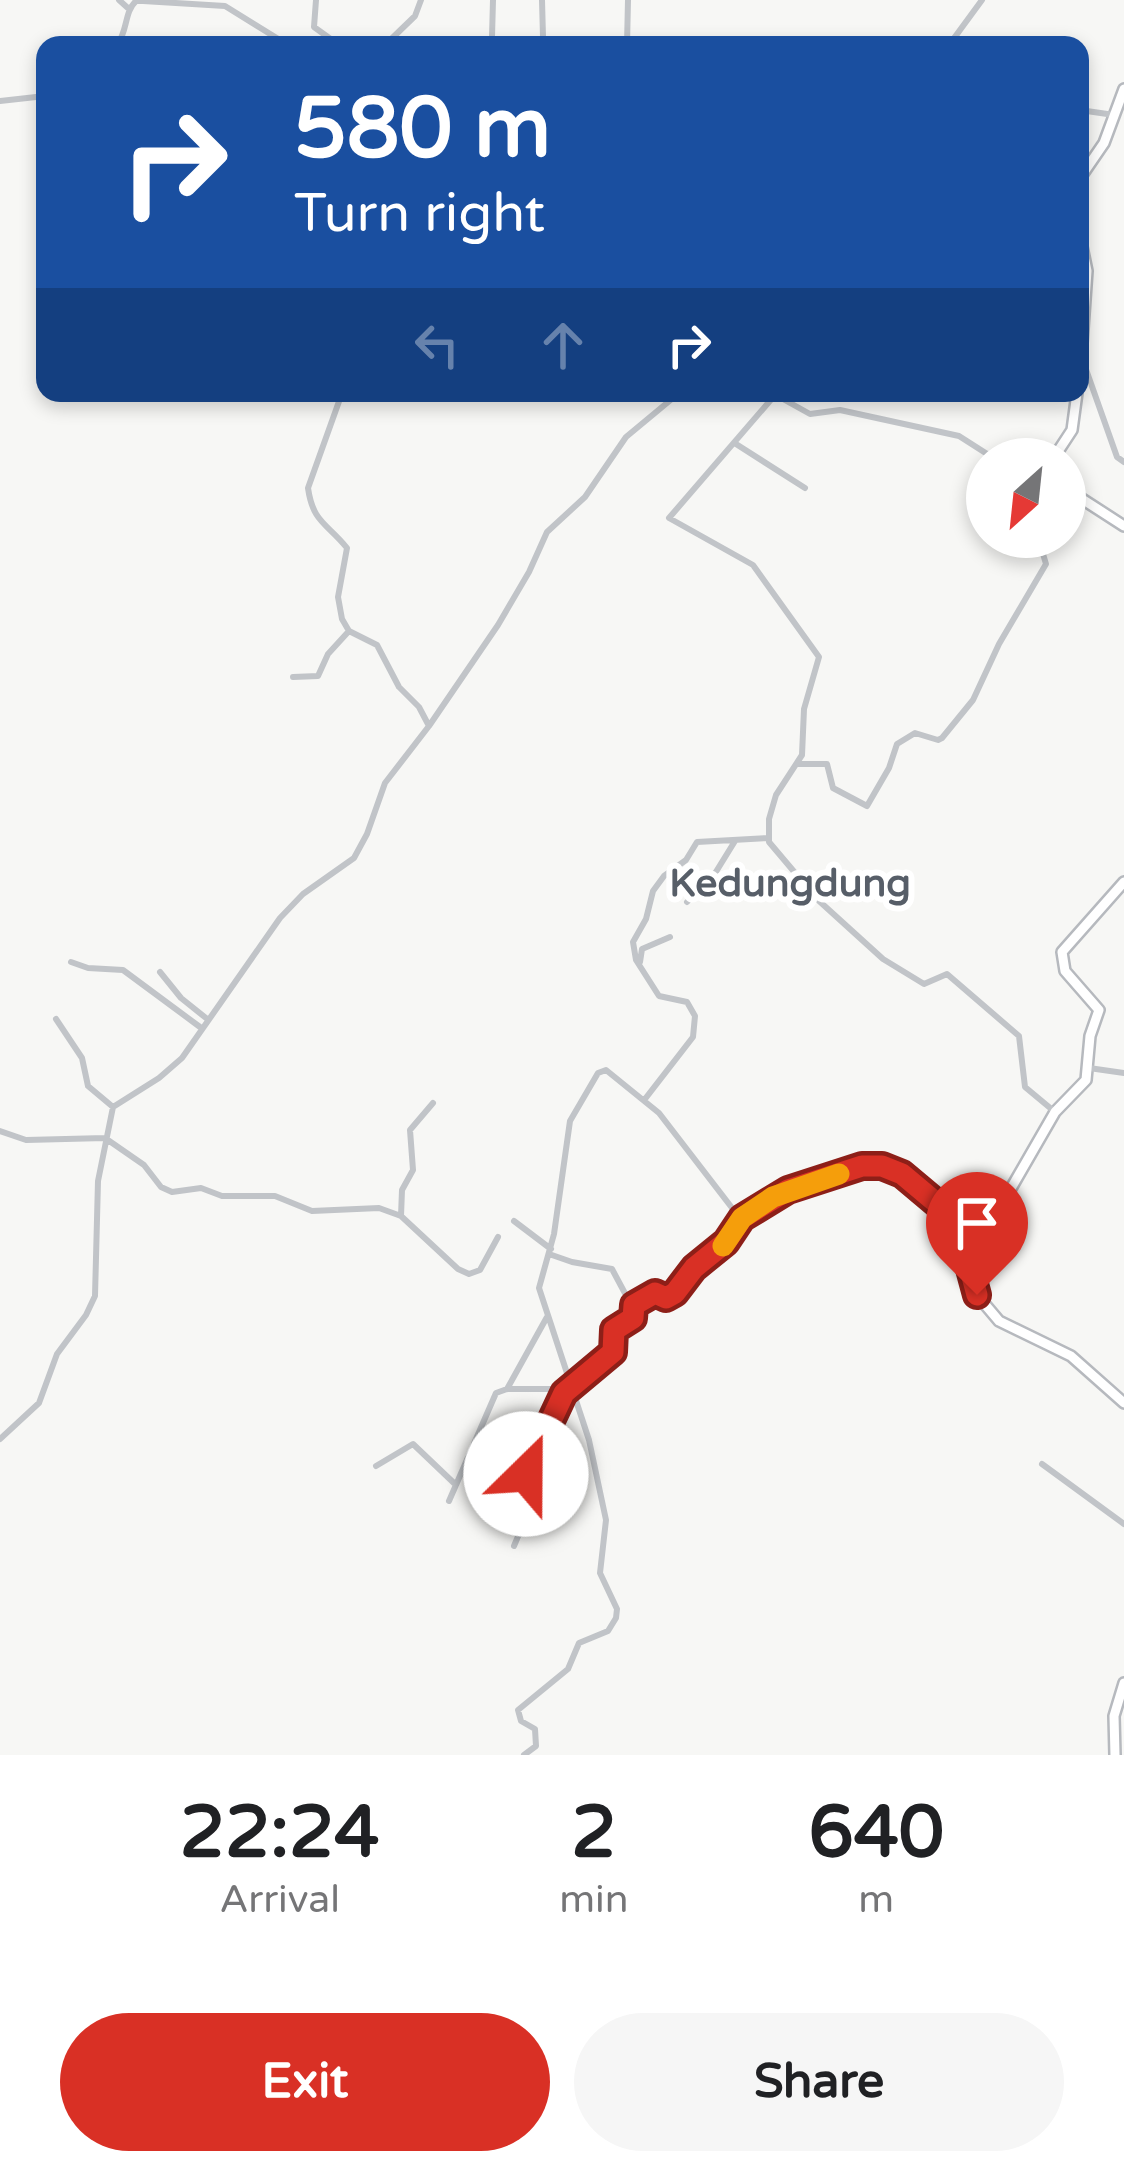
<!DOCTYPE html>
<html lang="en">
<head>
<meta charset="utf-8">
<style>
	:root { --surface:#fff; --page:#f6f6f6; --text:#202124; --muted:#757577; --accent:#d93025 }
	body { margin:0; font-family:"Varela Round",sans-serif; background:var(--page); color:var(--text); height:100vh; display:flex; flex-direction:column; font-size:45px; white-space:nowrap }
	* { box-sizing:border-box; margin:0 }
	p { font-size:39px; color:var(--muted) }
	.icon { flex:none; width:66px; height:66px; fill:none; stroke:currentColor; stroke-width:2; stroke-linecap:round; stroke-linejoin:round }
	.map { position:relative; height:1755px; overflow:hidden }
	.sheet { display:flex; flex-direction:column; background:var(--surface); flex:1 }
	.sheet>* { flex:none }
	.hud { position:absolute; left:36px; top:36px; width:1053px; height:366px; border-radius:24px; box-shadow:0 6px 18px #0003; background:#1a4fa0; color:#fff; overflow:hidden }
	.needle { width:78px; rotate:207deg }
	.controls { position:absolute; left:966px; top:438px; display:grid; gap:24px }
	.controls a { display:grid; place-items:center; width:120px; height:120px; border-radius:50%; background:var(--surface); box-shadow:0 6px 18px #0003; font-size:60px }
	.pin { position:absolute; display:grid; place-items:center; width:102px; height:102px; color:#fff; margin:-123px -51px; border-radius:50% 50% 50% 0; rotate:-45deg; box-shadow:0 0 12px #0007 }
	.pin .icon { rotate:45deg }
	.me { position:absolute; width:132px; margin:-66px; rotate:23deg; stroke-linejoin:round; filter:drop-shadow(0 0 9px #0008) }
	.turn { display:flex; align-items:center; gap:42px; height:252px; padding:0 60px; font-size:54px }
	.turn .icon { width:156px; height:156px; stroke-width:2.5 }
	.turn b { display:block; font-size:84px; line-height:102px }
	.lanes { display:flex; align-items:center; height:114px; padding:0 60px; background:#0003; justify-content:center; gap:60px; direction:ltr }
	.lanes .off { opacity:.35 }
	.eta { display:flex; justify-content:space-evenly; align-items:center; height:204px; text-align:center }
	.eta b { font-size:72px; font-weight:700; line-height:84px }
	.primary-button { display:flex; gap:24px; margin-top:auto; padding:24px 60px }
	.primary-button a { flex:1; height:138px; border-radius:72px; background:var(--accent); color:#fff; font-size:48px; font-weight:700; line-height:138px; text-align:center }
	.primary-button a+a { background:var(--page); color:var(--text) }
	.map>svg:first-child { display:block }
</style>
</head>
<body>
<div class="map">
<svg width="1124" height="1755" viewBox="0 0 1124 1755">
	<rect width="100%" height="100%" fill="#f7f7f5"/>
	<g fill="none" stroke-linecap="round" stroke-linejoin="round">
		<!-- secondary casing -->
		<g stroke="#b6b9be" stroke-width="14">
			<path id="secondary" d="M1080,178L1104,143L1124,89
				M1080,237L1087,271L1080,372
				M1053,459L1072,430L1077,393
				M1065,488L1124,526
				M1124,882L1062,952L1065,971L1099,1010L1090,1036L1086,1080L1055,1112L987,1230L970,1269L977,1295L999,1321L1071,1356L1124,1403
				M1115,1755L1114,1716L1124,1683"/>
		</g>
		<!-- street -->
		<path stroke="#c1c4c8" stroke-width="6" d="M119,0L129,9
			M316,0L314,27L339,45
			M492,37L502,45
			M117,45C128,31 124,12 136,1H143L225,6L288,45
			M385,45L415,16L421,0
			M486,45L492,37L493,0
			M539,45L543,37L542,0
			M627,45L628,0
			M949,45L982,0
			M0,101L45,96
			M1080,110L1114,115
			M1083,361L1117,457L1124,462
			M774,394L810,414L840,410L959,436L995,459
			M775,395L669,518L753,565L819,657L804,709L802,755L776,795L769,819V842L818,900L883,959L924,984L947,974L1019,1036L1025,1087L1055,1112
			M736,444L805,488
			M293,677L318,676L328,654L349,631
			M429,726L498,625L529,572L547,532L585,497L626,437L679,393
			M799,764H827L833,788L867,806L889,768L897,744L915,733L938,740L942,738L973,700L999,644L1046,564L1038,537
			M687,902L714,875L735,841
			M71,962L88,968L123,970L200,1027
			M640,962L642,949L670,937
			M160,972L181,998L206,1018
			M56,1019L82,1058L88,1086L113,1107
			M1089,1068L1124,1073
			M645,1099L693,1037L695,1016L687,1002L659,996L636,960L633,942L646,919L653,891L664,876L686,860L697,842L768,838
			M0,1131L26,1140L105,1138L144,1165L161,1187L172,1192L201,1188L222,1196H275L312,1211L379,1208L401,1216L458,1269L469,1274L480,1270L498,1237
			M401,1216L402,1190L413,1170L410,1130L433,1103
			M514,1221L551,1249
			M634,1305L655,1293L666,1298C680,1291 683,1281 694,1270C711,1251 729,1242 742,1218
			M507,1389L547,1317
			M0,1439L39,1403L57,1354L86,1315L95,1296L98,1181L113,1107L159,1078L182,1058L280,918L303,894L354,858L367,834L385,783L429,726L419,707L399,687L377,645L349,631L342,619L338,597L347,548C327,523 313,523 308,488L342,393
			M1042,1464L1124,1524
			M376,1466L413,1444L456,1485
			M449,1501L496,1393L507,1389H568
			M514,1546L531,1505L526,1469L547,1423L572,1384L613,1352L614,1330L633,1319L635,1312L612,1269L572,1262L549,1254
			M524,1755L536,1746L535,1729L521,1721L518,1710L568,1669L579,1643L608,1631L616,1618L617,1609L600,1573L606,1520L589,1440L539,1288L554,1234L570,1121L598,1073L606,1070L659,1113L739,1217L788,1190L862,1166H882L902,1174L952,1216L987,1230"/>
		<!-- secondary -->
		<use href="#secondary" stroke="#fff" stroke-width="9"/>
	</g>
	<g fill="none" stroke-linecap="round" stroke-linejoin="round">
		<!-- route casing -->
		<g stroke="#8d1f18" stroke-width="30">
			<path id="route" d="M526,1474L564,1393L613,1352L614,1330L633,1318L634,1305L655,1293L666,1298L675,1293L694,1268L726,1242L742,1218L788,1190L862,1166H882L902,1174L952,1216L987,1230L970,1269L977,1295"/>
		</g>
		<!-- route -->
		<use href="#route" stroke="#d93025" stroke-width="21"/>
		<!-- slow -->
		<path stroke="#f59e0b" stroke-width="21" d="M723,1246L742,1218L773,1197L839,1174"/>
	</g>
	<g text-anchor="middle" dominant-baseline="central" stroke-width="12" stroke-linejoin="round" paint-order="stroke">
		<!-- quarter labels -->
		<g font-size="39" font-weight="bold" fill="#575e68" stroke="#fff">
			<text x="790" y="883">Kedungdung</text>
		</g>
	</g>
</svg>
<div class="controls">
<a><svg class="needle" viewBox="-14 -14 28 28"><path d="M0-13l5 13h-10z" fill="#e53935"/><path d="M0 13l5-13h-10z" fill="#757577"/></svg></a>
</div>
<div class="pin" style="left:977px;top:1295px;background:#d93025"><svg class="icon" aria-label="arrive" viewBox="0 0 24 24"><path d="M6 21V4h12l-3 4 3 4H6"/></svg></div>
<svg class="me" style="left:526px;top:1474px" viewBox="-20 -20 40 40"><circle r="19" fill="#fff"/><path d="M0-13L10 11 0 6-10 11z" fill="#d93025"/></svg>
<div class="hud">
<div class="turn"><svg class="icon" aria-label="right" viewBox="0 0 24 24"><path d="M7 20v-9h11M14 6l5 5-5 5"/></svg><div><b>580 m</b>Turn right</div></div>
<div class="lanes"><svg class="icon off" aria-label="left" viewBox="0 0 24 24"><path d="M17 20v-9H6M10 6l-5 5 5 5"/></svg><svg class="icon off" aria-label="ahead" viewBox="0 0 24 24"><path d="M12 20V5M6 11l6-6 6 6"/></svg><svg class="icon" aria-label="right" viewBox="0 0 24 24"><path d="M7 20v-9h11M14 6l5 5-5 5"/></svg></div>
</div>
</div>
<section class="sheet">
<div class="eta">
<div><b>22:24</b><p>Arrival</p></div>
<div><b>2</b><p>min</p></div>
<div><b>640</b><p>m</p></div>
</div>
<div class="primary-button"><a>Exit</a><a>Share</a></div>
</section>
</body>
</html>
